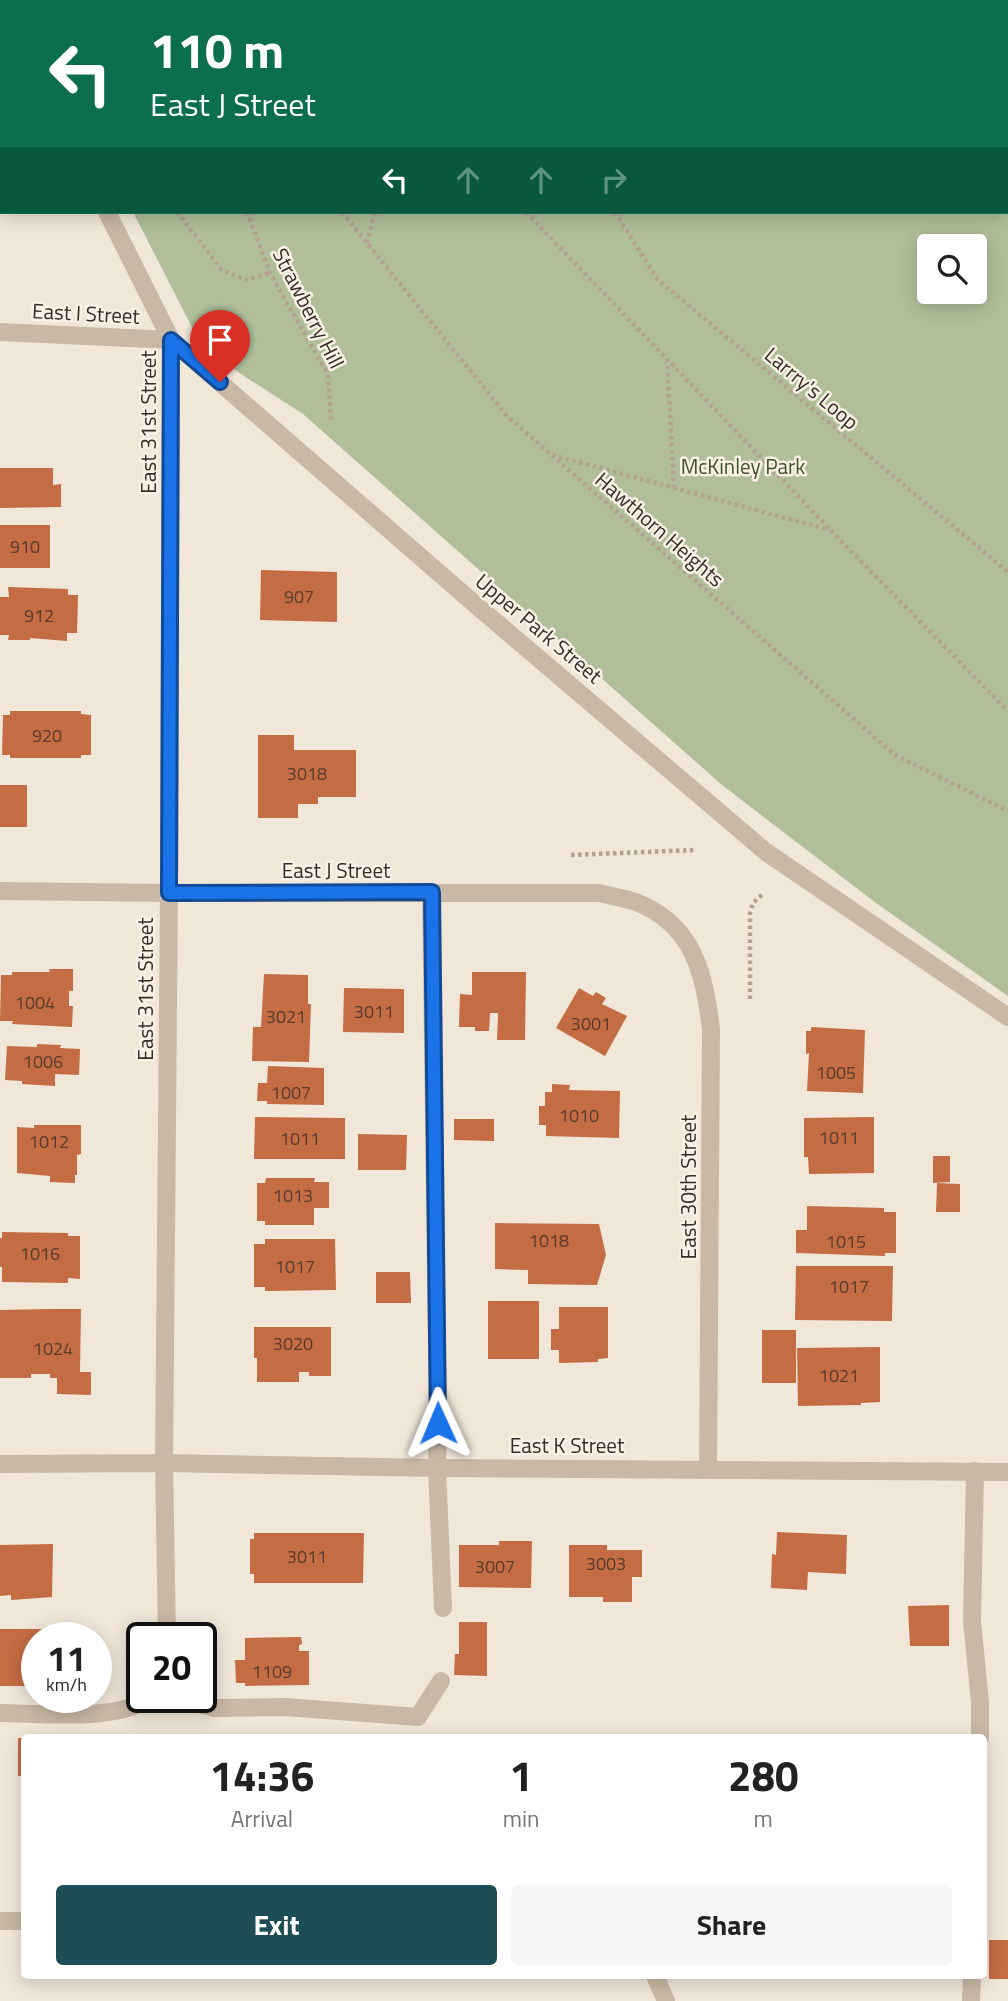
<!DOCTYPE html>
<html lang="en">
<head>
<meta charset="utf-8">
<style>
	:root { --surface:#fff; --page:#f6f6f6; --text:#222; --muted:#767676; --accent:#1d4e55 }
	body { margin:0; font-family:"Titillium Web",sans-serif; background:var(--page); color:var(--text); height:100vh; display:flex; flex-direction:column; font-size:26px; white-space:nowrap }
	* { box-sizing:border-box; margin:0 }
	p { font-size:23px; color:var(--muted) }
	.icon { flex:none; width:38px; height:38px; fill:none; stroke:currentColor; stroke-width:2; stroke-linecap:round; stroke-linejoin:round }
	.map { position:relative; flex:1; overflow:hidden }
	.details { position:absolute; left:21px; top:1734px; width:966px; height:245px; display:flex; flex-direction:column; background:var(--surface); border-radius:7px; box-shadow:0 4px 18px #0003 }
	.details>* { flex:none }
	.hud { position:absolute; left:0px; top:0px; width:1008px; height:214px; box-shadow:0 4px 18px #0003; background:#0b6e4f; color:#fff; overflow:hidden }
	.tools { position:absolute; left:917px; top:234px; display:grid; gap:14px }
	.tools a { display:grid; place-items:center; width:70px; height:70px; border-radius:7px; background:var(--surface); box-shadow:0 4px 18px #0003; font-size:35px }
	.speed { position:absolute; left:21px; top:1622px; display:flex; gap:14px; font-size:35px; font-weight:700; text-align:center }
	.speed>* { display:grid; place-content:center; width:91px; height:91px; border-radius:50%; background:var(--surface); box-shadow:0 4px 18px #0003; line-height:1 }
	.speed small { font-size:18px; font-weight:400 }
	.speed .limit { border:4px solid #111; border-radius:10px; background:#fff; color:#111 }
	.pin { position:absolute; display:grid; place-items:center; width:60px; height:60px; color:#fff; margin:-72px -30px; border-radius:50% 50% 50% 0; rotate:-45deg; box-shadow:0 0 7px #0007 }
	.pin .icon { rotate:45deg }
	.me { position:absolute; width:77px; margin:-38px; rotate:359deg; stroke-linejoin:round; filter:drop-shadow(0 0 5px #0008) }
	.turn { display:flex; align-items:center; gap:24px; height:147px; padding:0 35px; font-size:32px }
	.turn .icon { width:91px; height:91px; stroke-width:2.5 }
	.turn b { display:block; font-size:49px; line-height:60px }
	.lanes { display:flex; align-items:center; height:66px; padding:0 35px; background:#0003; justify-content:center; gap:35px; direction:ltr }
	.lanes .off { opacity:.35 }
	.eta { display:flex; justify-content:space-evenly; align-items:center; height:119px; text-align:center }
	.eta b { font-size:42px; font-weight:700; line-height:49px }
	.primary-button { display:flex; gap:14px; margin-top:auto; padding:14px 35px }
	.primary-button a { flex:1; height:80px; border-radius:7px; background:var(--accent); color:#fff; font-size:28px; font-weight:700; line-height:80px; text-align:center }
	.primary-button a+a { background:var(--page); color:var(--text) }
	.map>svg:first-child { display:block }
</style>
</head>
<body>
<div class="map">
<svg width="1008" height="2001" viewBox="0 0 1008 2001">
	<rect width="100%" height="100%" fill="#f1e7d9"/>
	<!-- green -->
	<path fill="#b0bf9a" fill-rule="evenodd" d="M25,0H1008V996L876,903L722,785L303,414L238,372L199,341L133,212H1006V2H26ZM929,247H975V292H929Z"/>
	<!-- building -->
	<path fill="#c46c44" d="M0,468H53V485L61,484V507L0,508Z
		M0,525H50V568H0Z
		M261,570L337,572V622L260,620Z
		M8,587L68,589V595H78L77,633H67V641L30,638V640H8L9,635H0V597H9Z
		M10,711H81V714L91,715V755H81V758H10V755H2L3,715H10Z
		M258,735H294V750H356V797H318V804H298V818H258Z
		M0,785H27V827H0Z
		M49,969H73V991H69V1006H73L72,1027L12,1024L13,1021H0L1,975H12V972H50Z
		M472,972H526L525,1040H497L498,1013H490L489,1031H475V1027H459L460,994L472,995Z
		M264,974L308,975V1004H311L309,1062L252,1061L253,1027H261Z
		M344,988L404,989V1033L343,1032Z
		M579,988L593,996L596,992L606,998L602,1004L627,1016L605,1056L556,1028Z
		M811,1027L865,1030L863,1093L807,1091L809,1053L806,1054V1031H811Z
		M37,1044L61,1045L60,1048L80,1049L79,1075L55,1074V1086L22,1084V1081L5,1080L7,1046L37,1047Z
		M268,1066L324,1068V1105L267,1104V1101H257L258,1083H267Z
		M552,1084L570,1085L569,1090L620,1091L619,1138L546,1136V1125H539V1106H545V1092H552Z
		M255,1117L345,1118V1159H254Z
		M874,1117V1173L809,1174L808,1157H804V1118Z
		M454,1119H494V1141L454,1140Z
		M34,1125H81V1154L77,1155V1175H75V1183L50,1182V1176L17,1173V1127L34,1128Z
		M358,1134L407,1135L406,1170H358Z
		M933,1156H950V1182L933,1183Z
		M266,1178H315L314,1182H329V1208H314V1225H265V1221H257V1183H265Z
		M937,1183L960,1184V1212H936Z
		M807,1206L884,1208V1212H896V1253H885V1256L796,1253V1230H807Z
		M495,1223L599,1224L606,1255L597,1285L528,1284V1270L495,1269Z
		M2,1232L68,1233V1236H80V1279L68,1278V1283L2,1282V1267H0V1238H2Z
		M265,1239H335L336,1290L265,1291V1287H254V1244H265Z
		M796,1266H893L892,1321L795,1320Z
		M376,1272H410L411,1303H376Z
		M488,1301H539V1359H488Z
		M559,1307H608V1358L598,1359V1362L559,1363V1350H551V1329H559Z
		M51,1309H81L80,1372H91V1395L57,1394V1378H50V1374H31V1378H0V1310Z
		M254,1327H331V1376H309V1372H299V1382H257V1358H254Z
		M762,1330H796V1383H762Z
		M880,1347V1402L861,1403V1405L798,1406L797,1348Z
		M777,1532L847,1535L846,1574L808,1572L807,1590L771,1588L772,1554L776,1555Z
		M254,1533H364L363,1583H254V1574H250V1539H254Z
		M499,1541H532L531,1588L459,1587V1545H499Z
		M53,1544L52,1597L11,1600V1595L0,1596V1545Z
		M569,1545H607V1550H642V1577H632V1602H603V1597H569Z
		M949,1605V1646H910L908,1606Z
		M459,1622H487V1676L454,1675L455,1654H459Z
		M0,1629H56V1638H37V1686H0Z
		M301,1637L302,1644L299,1645V1651H309V1685L245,1686V1683H236L235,1660H245V1638Z
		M18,1738H24V1776H18Z
		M989,1940H1008V1979H989Z"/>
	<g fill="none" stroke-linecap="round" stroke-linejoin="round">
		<!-- path -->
		<path stroke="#b4a290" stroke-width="4.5" stroke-dasharray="3.5 3.5" stroke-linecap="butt" d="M166,0V2
			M172,0L173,2
			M342,0L344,2
			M481,0L483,2
			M177,212L222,270L246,280L270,273
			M247,212L270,273L328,375L331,421
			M342,212L507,416L895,755L1008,811
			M526,212L844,544L1008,711
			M615,212L657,279L1008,572
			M367,243L375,212
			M667,359L674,488
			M552,455L830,530
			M571,855L695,850
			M750,999V913L753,903L763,894"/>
		<!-- service -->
		<path stroke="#c9b8a6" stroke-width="18" d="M431,892L438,1423L437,1468L443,1608
			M975,1471L972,1621L980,1702V1738
			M175,1698L215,1708L285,1707L418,1717L441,1681
			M0,1713C37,1713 120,1722 148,1698
			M971,2001L972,1976"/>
		<!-- minor -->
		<path stroke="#c9b8a6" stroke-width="18" d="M0,3L2,6
			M107,212L171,340L477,606L766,852L1008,1017
			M0,332L171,340L169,893L164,1463L167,1638
			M0,891L169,893H599C611,896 624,898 636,902C694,925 704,973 711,1029L708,1469
			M0,1464L164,1463L437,1468L1008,1472
			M0,1921H24
			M655,1976L666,2001"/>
	</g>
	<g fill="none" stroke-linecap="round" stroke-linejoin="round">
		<!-- route casing -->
		<g stroke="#114b97" stroke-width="18">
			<path id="route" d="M220,382L171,340L169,893L432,892L438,1423"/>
		</g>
		<!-- route -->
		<use href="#route" stroke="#1a73e8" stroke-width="12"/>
	</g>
	<g text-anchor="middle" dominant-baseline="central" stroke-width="5" stroke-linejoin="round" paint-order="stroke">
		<!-- number labels -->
		<g font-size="18" fill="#593c2e">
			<text x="25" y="546">910</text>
			<text x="299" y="596">907</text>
			<text x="39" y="615">912</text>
			<text x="47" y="735">920</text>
			<text x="307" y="773">3018</text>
			<text x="35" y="1002">1004</text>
			<text x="374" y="1011">3011</text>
			<text x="286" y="1016">3021</text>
			<text x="591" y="1023">3001</text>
			<text x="43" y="1061">1006</text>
			<text x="836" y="1072">1005</text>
			<text x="291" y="1092">1007</text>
			<text x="579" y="1115">1010</text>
			<text x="839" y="1137">1011</text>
			<text x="300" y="1138">1011</text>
			<text x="49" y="1141">1012</text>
			<text x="293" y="1195">1013</text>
			<text x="549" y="1240">1018</text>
			<text x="846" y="1241">1015</text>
			<text x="40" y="1253">1016</text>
			<text x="295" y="1266">1017</text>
			<text x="849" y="1286">1017</text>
			<text x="293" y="1343">3020</text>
			<text x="53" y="1348">1024</text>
			<text x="839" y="1375">1021</text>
			<text x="307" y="1556">3011</text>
			<text x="606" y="1563">3003</text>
			<text x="495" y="1566">3007</text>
			<text x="272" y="1671">1109</text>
		</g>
		<!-- street labels -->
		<g font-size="21" fill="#352c27" stroke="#f9f1e6">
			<text transform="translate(309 308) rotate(63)">Strawberry Hill</text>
			<text transform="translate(86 313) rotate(3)">East I Street</text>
			<text transform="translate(812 388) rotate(40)">Larrry's Loop</text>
			<text transform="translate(148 422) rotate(-90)">East 31st Street</text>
			<text transform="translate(660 529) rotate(41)">Hawthorn Heights</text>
			<text transform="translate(539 628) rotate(40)">Upper Park Street</text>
			<text x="336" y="870">East J Street</text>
			<text transform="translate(145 989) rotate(-90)">East 31st Street</text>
			<text transform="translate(688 1187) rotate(-90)">East 30th Street</text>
			<text x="567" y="1445">East K Street</text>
		</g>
		<!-- park labels -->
		<g font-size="21" fill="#41532b" stroke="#f9f1e6">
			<text x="743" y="466">McKinley Park</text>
		</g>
	</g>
</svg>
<div class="tools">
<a><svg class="icon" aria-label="search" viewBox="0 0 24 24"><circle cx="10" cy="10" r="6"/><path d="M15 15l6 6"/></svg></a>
</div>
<div class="speed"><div>11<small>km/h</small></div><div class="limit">20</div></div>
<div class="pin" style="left:220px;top:382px;background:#d93025"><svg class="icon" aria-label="arrive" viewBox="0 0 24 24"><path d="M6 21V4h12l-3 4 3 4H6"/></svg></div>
<svg class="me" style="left:438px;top:1423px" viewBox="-20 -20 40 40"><path d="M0-17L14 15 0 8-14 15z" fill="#1a73e8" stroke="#fff" stroke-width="4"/></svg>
<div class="hud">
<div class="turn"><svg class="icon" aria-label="left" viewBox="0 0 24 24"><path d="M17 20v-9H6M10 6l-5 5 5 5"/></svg><div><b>110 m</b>East J Street</div></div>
<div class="lanes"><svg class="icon" aria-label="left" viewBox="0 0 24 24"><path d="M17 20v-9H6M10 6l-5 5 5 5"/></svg><svg class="icon off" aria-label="ahead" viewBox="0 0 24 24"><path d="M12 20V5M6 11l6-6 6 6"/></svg><svg class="icon off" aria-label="ahead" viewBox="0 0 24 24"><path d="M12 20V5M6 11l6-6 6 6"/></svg><svg class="icon off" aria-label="right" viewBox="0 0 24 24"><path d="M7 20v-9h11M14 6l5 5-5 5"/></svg></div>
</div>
<section class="details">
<div class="eta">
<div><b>14:36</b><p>Arrival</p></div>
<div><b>1</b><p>min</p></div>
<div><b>280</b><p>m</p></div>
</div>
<div class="primary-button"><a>Exit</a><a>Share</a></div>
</section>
</div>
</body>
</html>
